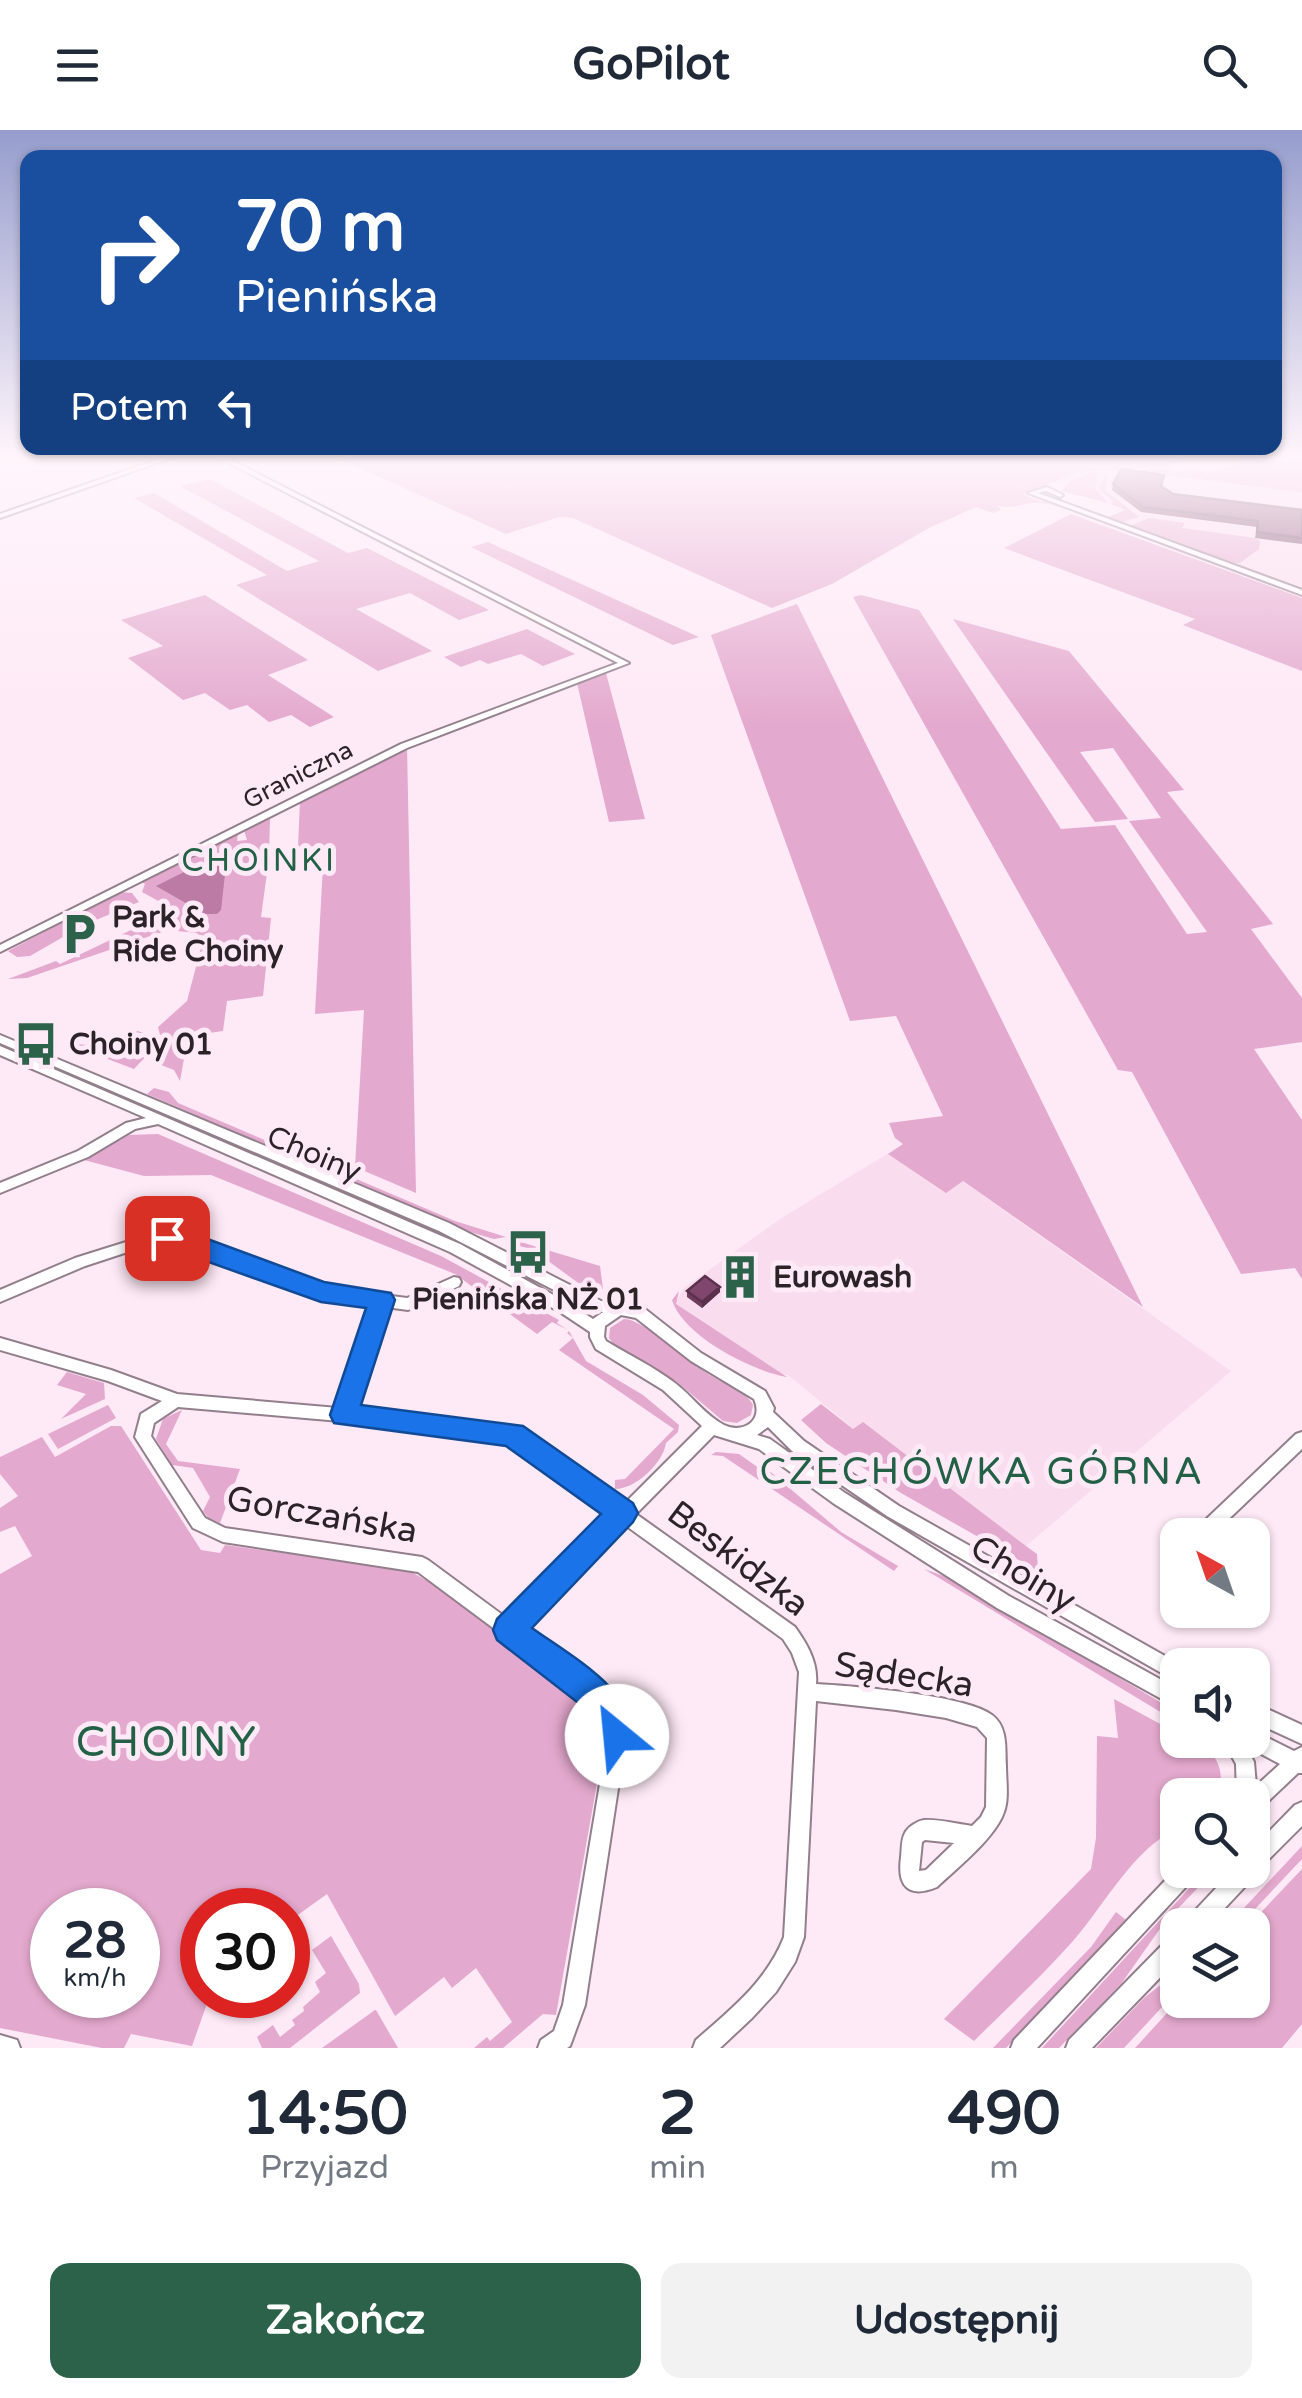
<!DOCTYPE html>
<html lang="pl">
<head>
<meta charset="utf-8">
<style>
	:root { --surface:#fff; --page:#f2f2f3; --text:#1f2937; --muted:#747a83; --accent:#2b6249 }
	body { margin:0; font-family:"Varela Round",sans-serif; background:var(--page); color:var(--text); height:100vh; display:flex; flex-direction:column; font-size:38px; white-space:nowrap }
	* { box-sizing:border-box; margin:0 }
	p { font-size:32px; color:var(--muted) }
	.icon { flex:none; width:55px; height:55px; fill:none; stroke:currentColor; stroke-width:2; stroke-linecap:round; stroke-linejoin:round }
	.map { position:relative; height:1918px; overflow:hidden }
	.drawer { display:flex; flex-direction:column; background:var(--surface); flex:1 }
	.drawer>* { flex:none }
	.guide { position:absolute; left:20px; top:20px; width:1262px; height:305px; border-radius:20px; box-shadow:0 2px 8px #0004; background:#1a4fa0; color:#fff; overflow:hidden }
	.needle { width:65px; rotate:320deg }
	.controls { position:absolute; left:1160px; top:1388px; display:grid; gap:20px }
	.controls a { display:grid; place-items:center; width:110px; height:110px; border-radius:20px; background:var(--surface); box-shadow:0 2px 8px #0004; font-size:50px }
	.speed { position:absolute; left:30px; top:1758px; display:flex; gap:20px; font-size:50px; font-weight:700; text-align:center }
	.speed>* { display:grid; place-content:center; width:130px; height:130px; border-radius:50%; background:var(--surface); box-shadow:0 2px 8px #0004; line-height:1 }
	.speed small { font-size:25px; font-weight:400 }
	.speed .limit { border:15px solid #d22; background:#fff; color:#111 }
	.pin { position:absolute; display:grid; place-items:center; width:85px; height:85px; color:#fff; margin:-42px; border-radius:20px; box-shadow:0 5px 15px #0006 }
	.me { position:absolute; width:110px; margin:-55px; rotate:332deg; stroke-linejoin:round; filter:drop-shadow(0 0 8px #0008) }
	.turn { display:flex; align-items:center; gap:35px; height:210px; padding:0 50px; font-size:45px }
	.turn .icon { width:130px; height:130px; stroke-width:2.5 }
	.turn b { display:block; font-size:70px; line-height:85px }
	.then { display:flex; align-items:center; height:95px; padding:0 50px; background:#0003; gap:20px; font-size:38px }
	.eta { display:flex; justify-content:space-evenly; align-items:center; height:170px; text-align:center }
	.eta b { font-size:60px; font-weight:700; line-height:70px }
	.action { display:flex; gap:20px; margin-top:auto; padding:20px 50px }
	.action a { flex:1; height:115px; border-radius:20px; background:var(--accent); color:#fff; font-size:40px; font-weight:700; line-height:115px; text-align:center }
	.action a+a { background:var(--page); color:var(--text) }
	header { display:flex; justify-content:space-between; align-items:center; height:130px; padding:0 50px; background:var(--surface); font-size:45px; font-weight:700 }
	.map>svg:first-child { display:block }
</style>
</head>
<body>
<header><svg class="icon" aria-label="menu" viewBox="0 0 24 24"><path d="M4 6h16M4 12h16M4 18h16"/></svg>GoPilot<svg class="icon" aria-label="search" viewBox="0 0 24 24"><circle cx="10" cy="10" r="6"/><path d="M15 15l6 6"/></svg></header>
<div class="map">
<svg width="1302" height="1918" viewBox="0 0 1302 1918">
	<rect width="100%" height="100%" fill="#fee9f6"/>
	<!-- built -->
	<path fill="#f9dced" d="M1113,328H1302V457L1107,388L1126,380L1047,351Z
		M907,1012L1231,1241L1026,1416L863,1292L854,1299L788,1245L778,1244L675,1174L684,1158L780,1089Z"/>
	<!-- green -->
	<path fill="#e4a9ce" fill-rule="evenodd" d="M349,328H1190L1164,338L1193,347L1182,342L1191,338L1206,343L1200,347L1248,330L1245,328H1302V362L1132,341L1159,337L1079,342L1023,364C1033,371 1047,371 1058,377C1029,366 1023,380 998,376L1001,380L993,383L976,377L929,398L832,454L772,478L573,388L559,387L506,404L342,330Z
		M1095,342L1108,344L1105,360L1139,387L1119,393L1106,388L1125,380L1111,374L1114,372L1099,359L1105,344L1099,343L1095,358L1108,373L1061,361L1072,350Z
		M210,349L348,423L367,418L489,480L459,490L410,463L356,479L432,521L378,541L236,455L267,445L134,368L154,363L287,441L319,431L180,356Z
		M1071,384L1302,468V541L1183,495L1195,489L1004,418Z
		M1149,388L1185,393L1182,398L1255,408L1260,411L1259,419L1240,433H1231L1130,396Z
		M488,412L699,507L673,515L471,417Z
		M205,465L308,530L268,545L334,587L310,597L291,585L269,592L247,575L230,580L205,563L183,570L128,528L163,516L121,490Z
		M861,465L919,480L1061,699L1115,695L1187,804L1207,802L1129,691L1161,688L1113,618L1080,622L1128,689L1095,692L953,489L1069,521L1184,660L1167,662L1273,794L1251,799L1302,868V912L1254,919L1302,990V1149L1295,1138L1241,1144L1132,942L1118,940L853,467Z
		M797,474L1143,1177L963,1051L946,1063L888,1024L903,1014L895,1008L889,993L943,986L896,886L850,891L711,505Z
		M527,499L575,524L543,536L521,524L488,534L480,530L461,537L444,527Z
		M606,543L645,689L609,692L577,553Z
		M407,616L416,1063L355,1037L364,880L315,884L324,716L298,717L300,671Z
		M270,689L269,724L250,726L249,729L269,728L261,787L271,788L263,866L227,871L223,901L188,906L180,951L174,940L156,933L163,917L158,897L187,871L203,810L197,803L168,800L27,848L8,849L56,831L60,834L154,789L152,785L161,779L162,773L142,762L145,754L141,752L238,703L237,711L247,710L244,700Z
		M120,762L132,763L139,772L84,795L30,826L17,827L8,821Z
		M138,901L148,905L151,921L134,939L68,914L95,915Z
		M154,958L169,962L178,973L455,1091L506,1107L494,1109L470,1102L147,964Z
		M158,1004L441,1126L559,1190L557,1193L568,1200L552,1192L537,1204L455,1144L211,1045L144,1046L84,1030L129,1005Z
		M514,1110L600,1136L603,1159L588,1160L533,1120L513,1114Z
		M679,1161L676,1174L787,1247C752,1241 683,1206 672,1170Z
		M624,1189C643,1188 692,1236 715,1248C728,1256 746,1261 753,1275L751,1285L737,1293L723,1291L677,1252L614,1215L609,1208L610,1198Z
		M569,1201L586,1231L643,1265L679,1295L678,1302L666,1313C663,1333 636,1359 615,1359V1350L625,1349L674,1299L559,1220L573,1208L567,1203Z
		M67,1242L104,1253L105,1269L61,1289L86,1264L57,1255Z
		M821,1274L853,1299L863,1292L1026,1416L1037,1424L1038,1441L901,1363L826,1313L801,1290Z
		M108,1275L116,1288L58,1319L48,1304Z
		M182,1280L166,1314L178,1331L240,1339L220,1393L209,1389L203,1381L210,1367L193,1338L172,1335L156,1309L163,1289Z
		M111,1296H121L201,1420L220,1423L225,1415L408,1440L438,1457L583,1568L602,1599L599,1642L556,1885L543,1884L503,1918H474L487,1907L490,1911L512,1892L476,1838L452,1858L444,1847L395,1886L327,1764L288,1792V1780H202V1865H210L192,1916L131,1904L124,1918H102L0,1898V1444L32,1426L15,1396L0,1402V1378L18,1366L0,1344V1327L42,1307L55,1327ZM52,1780H138V1865H52Z
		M716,1322L739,1324L763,1341L766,1338L841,1402L898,1436L894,1441L885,1435L723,1326L711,1325Z
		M924,1439L952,1449L1177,1582V1592Z
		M1114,1569L1177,1603L1178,1610C1208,1610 1231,1636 1216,1665H1178L1177,1698C1132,1721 1106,1773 1073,1811C1042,1846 1007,1878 974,1911L944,1889L1091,1739L1096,1708L1097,1606L1118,1608Z
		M1302,1716V1729L1240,1795H1228Z
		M1302,1739V1894L1282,1918H1135L1179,1870H1252V1795H1249Z
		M1206,1740H1215L1164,1793L1121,1854L1059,1918H1042Z
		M1116,1782L1126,1790L1006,1918H993L1091,1817Z
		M331,1806L359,1854L360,1863L290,1918H262L257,1907L273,1895L280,1907L295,1895L292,1890L304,1881L303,1877L320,1862L315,1852L326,1843L312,1820Z
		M1177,1842V1861L1124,1918H1096L1144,1868Z
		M376,1880L398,1918H322L375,1880Z"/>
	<!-- water -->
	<path fill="#bb7ba4" d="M220,724L227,726L221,780L217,784H205L156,756Z"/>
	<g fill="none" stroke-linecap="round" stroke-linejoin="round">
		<!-- minor casing -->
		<g stroke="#927f8b" stroke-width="4">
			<path id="minor" d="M162,328H171L0,388V384Z
				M219,328H227L629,533L407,618L0,822V815L401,614L618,533Z
				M1047,357L1063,365L1060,367L1046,361L1038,363L1302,460V465L1028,363Z
				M0,905L449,1093L601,1171L645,1179L701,1223L765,1261L774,1278L773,1282L804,1311L899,1376L1181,1535H1178V1551L1172,1549L887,1386L792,1321L768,1297L757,1305L770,1309L845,1363L1009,1466L1178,1559V1578L997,1478L833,1373L759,1319L714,1305L636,1384L795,1497C807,1514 818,1532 816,1554C853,1556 966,1565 992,1585C1008,1597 1005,1618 1006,1636C1006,1650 1009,1669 1004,1682C996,1707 957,1738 937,1757C908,1769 897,1756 901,1727C902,1720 901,1710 905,1703C908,1697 917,1691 924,1690C939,1689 957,1694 972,1696L981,1687L986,1677L987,1608L977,1597L946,1588L896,1580L816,1571L804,1807L795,1832L776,1862L752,1888L720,1918H693L696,1910C730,1880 767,1851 784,1807L799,1542L792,1523L783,1509L625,1395L522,1499L595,1553L617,1574L626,1606L585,1875L570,1916L567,1918H538L541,1910L554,1901L563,1875L608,1606L602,1585L583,1565L418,1442L223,1412L193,1398L135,1307L141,1284L162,1271L108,1251L0,1220V1208L111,1240L177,1264L338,1278L373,1175L321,1167L190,1118L158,1112L85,1136L0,1172V1160L75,1128L158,1102L197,1109L322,1157L407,1168L454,1147L459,1148L461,1152L459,1156L413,1178L408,1180L386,1177L354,1280L431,1287L519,1300L623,1375L702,1296L663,1260L596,1219L590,1207V1202L560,1182L450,1122L158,994L135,999L88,1027L0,1063V1053L78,1021L126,993L146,988L0,925V916L460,1114L570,1174L593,1189L603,1182L593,1180L439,1101L0,913ZM621,1185L636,1188L691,1231L754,1269C764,1291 743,1304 724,1295C706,1286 691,1265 675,1253C654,1237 629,1225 606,1211L604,1207L605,1196ZM178,1277L431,1299L509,1311L612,1386L508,1489L428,1430L422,1427L225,1398L205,1388L151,1306L154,1293ZM925,1710L954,1713L926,1740L919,1741L922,1712Z
				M1302,1302V1319L1212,1405H1199L1197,1401L1199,1396L1296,1304Z
				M1252,1572L1302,1595V1614L1252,1591Z
				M1252,1600L1294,1621L1302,1617V1643H1298L1259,1680L1252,1682V1665H1237L1236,1634L1223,1610H1243L1244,1613L1243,1610H1252ZM1246,1616L1280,1634L1256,1656L1254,1632Z
				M1302,1672V1696L1256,1742L1254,1747L1209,1795H1185L1188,1788L1233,1740H1252V1719L1295,1675Z
				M1178,1737V1740H1198L1195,1747L1037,1918H1011L1014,1910Z
				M1178,1803V1829L1092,1918H1066L1069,1910L1171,1806Z
				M0,1905L17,1910L20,1918H0Z"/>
		</g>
		<!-- minor -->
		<use href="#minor" fill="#fff" fill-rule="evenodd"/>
	</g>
	<!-- wall -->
	<path fill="#6f3c5e" d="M1113,354L1161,356L1173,364L1302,380V414L1255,408L1257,397L1141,382L1112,360Z
		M729,1139L751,1144V1149L742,1155L729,1144Z
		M720,1157V1162L702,1178L687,1167V1161Z"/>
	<!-- shaded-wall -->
	<path fill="#5a314c" d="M751,1144V1149L742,1155V1150Z
		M720,1157V1162L702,1178V1172Z"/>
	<!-- building -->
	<path fill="#81466d" stroke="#5a314c" stroke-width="2.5" d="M1121,339L1164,345L1161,356L1173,364L1302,380V408L1257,402L1258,391L1143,377L1113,354Z
		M738,1133L751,1144L742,1150L729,1139Z
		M705,1146L720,1157L702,1172L687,1161Z"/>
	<!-- sky -->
	<linearGradient id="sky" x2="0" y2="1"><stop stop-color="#969dcd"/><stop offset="0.55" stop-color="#fff5fb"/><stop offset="1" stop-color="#fff5fb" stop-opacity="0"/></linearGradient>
	<rect width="1302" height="596" fill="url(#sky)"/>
	<!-- route -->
	<path fill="#1a73e8" stroke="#114b97" stroke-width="2.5" d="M167,1098L202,1107L324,1152L391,1163L395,1170L361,1275L523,1296L633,1373L638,1383L633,1392L532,1498C566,1523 650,1568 629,1618L617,1622L605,1618L590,1582L497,1510L493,1500L497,1489L601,1384L506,1316L334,1293L330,1285L366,1178L321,1172L158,1114L154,1108L158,1101Z"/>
	<!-- icons -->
	<defs>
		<g id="parking-bare" transform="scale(3.45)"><path d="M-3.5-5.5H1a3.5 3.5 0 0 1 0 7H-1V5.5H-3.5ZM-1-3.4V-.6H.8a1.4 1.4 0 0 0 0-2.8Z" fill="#2b6249" stroke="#fee9f6" stroke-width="2.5" paint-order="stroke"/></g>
		<g id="bus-bare" transform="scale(3.45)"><path d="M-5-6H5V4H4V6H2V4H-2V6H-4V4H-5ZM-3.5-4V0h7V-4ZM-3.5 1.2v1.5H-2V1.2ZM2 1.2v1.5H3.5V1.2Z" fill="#2b6249" stroke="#fee9f6" stroke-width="2.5" paint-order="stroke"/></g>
		<g id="building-bare" transform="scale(3.45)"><path d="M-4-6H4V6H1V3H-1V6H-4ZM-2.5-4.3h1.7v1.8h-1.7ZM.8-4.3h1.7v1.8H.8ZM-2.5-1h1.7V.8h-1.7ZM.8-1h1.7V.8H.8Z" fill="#2b6249" stroke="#fee9f6" stroke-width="2.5" paint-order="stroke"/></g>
	</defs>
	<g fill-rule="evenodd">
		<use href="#parking-bare" x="79" y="804"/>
		<use href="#bus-bare" x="36" y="914"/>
		<use href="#bus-bare" x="528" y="1122"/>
		<use href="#building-bare" x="740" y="1147"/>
	</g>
	<g text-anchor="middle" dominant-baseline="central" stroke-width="10" stroke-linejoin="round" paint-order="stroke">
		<!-- far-street labels -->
		<g font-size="25" fill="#2b2328" stroke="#fee9f6">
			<text transform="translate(298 645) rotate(-27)">Graniczna</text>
		</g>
		<!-- poi labels -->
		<g font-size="30" font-weight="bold" fill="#2b2328" stroke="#fee9f6" text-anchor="start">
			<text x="112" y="787">Park &amp;<tspan x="112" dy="34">Ride Choiny</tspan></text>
			<text x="69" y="914">Choiny 01</text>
			<text x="773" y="1147">Eurowash</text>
			<text x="528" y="1169" text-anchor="middle">Pienińska NŻ 01</text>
		</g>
		<!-- street labels -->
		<g font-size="30" fill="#2b2328" stroke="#fee9f6">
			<text transform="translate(314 1024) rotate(23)">Choiny</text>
		</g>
		<!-- neighbourhood labels -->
		<g font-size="32" letter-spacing="2.5" fill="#226145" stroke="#fee9f6">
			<text x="259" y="731">CHOINKI</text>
		</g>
		<!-- near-street labels -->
		<g font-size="35" fill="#2b2328" stroke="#fee9f6">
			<text transform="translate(322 1385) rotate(10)">Gorczańska</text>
			<text transform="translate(738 1429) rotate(37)">Beskidzka</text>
			<text transform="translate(1023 1444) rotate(31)">Choiny</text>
			<text transform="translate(904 1545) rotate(9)">Sądecka</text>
		</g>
		<!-- near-neighbourhood labels -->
		<g font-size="38" letter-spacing="2.5" fill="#226145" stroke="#fee9f6">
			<text x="982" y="1342">CZECHÓWKA GÓRNA</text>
		</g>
		<!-- near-quarter labels -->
		<g font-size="42" letter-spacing="2.5" fill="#226145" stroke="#fee9f6">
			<text x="167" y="1612">CHOINY</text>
		</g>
	</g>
</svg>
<div class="controls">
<a><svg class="needle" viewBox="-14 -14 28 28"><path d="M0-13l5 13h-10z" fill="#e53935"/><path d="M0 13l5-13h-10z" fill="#747a83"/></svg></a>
<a><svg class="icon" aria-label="sound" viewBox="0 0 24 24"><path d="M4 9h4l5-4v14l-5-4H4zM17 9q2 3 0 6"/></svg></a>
<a><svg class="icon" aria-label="search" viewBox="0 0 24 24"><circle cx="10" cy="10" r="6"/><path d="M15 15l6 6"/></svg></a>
<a><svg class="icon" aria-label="layers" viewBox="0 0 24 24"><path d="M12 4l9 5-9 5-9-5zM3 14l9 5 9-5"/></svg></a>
</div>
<div class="speed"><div>28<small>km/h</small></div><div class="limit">30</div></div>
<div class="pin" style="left:167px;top:1108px;background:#d93025"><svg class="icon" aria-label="arrive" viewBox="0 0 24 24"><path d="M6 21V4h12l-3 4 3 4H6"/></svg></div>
<svg class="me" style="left:617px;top:1606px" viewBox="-20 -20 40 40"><circle r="19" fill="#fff"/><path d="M0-13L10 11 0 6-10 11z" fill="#1a73e8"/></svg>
<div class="guide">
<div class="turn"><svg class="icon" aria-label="right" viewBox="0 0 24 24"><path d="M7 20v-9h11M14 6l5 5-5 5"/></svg><div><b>70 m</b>Pienińska</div></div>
<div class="then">Potem<svg class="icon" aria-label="left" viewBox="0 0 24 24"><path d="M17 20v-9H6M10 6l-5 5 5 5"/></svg></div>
</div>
</div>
<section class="drawer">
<div class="eta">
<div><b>14:50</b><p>Przyjazd</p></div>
<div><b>2</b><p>min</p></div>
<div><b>490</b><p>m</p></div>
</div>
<div class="action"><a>Zakończ</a><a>Udostępnij</a></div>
</section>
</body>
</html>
